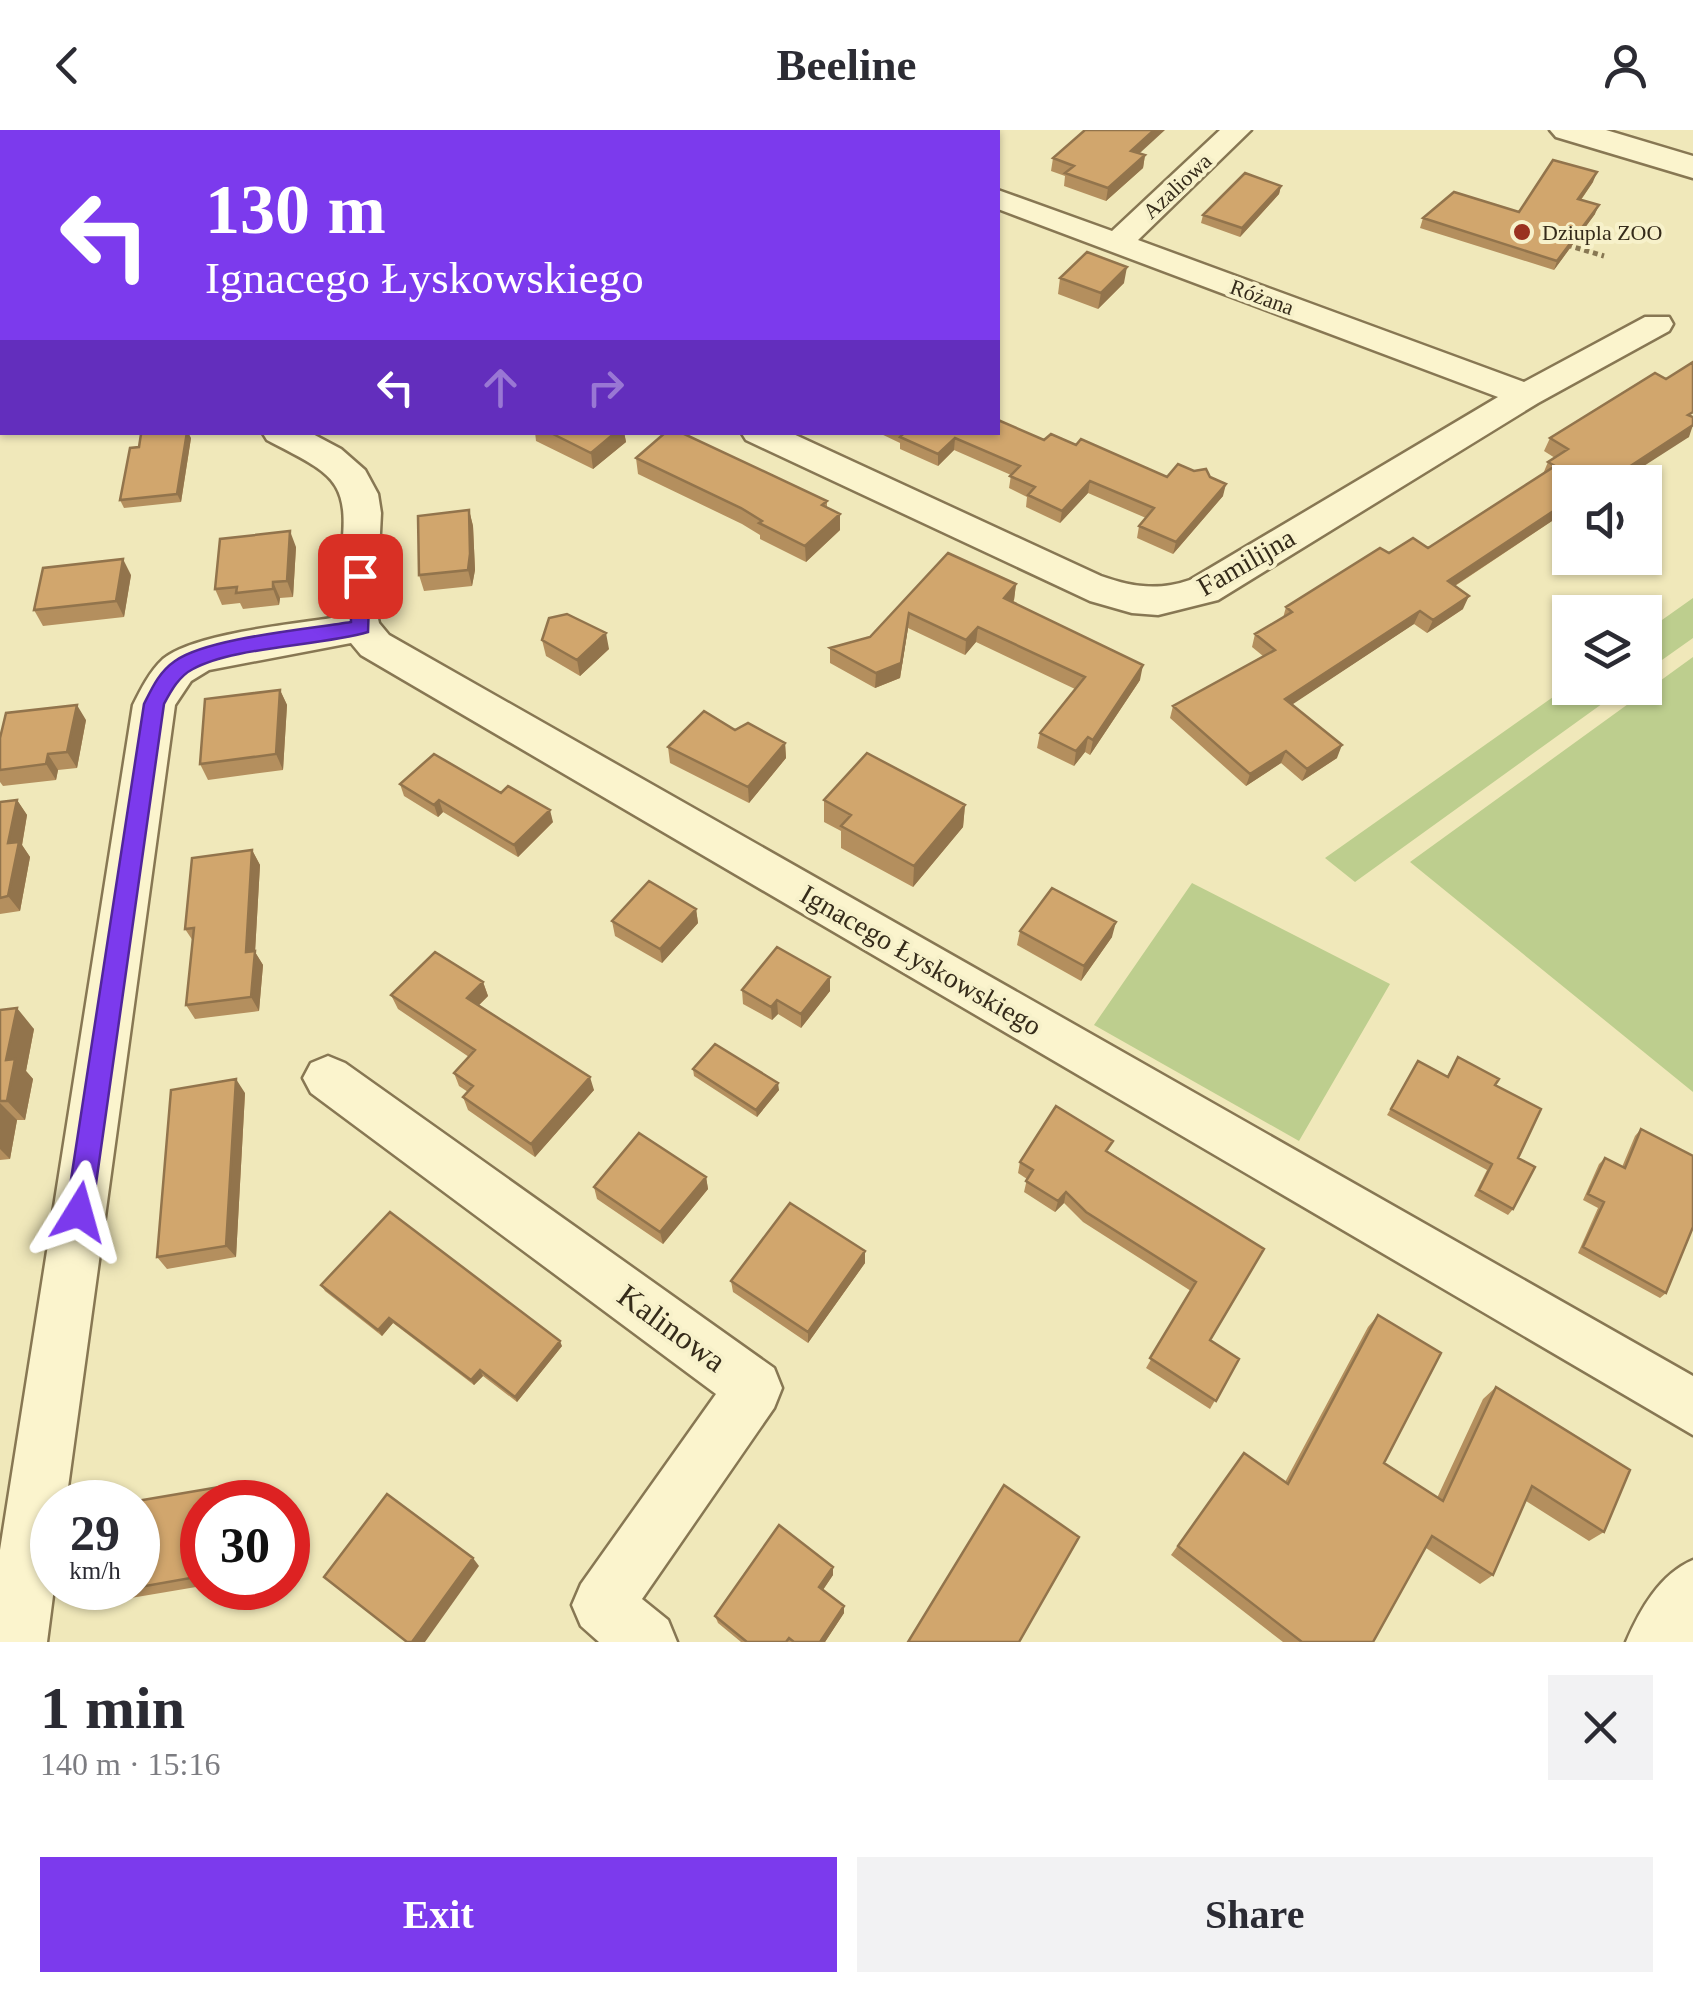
<!DOCTYPE html>
<html lang="en">
<head>
<meta charset="utf-8">
<style>
	:root { --surface:#fff; --page:#f2f2f3; --text:#2b2b33; --muted:#7c7c81; --accent:#7c3aed }
	body { margin:0; font-family:"Times New Roman",serif; background:var(--page); color:var(--text); height:100vh; display:flex; flex-direction:column; font-size:38px; white-space:nowrap }
	* { box-sizing:border-box; margin:0 }
	p { font-size:32px; color:var(--muted) }
	.icon { flex:none; width:55px; height:55px; fill:none; stroke:currentColor; stroke-width:2; stroke-linecap:round; stroke-linejoin:round }
	.map { position:relative; height:1512px; overflow:hidden }
	.panel { display:flex; flex-direction:column; background:var(--surface); flex:1 }
	.panel>* { flex:none }
	.top-card { position:absolute; left:0px; top:0px; width:1000px; height:305px; box-shadow:0 2px 8px #0004; background:#7c3aed; color:#fff; overflow:hidden }
	.fabs { position:absolute; left:1552px; top:335px; display:grid; gap:20px }
	.fabs a { display:grid; place-items:center; width:110px; height:110px; border-radius:0px; background:var(--surface); box-shadow:0 2px 8px #0004; font-size:50px }
	.speed { position:absolute; left:30px; top:1350px; display:flex; gap:20px; font-size:50px; font-weight:700; text-align:center }
	.speed>* { display:grid; place-content:center; width:130px; height:130px; border-radius:50%; background:var(--surface); box-shadow:0 2px 8px #0004; line-height:1 }
	.speed small { font-size:25px; font-weight:400 }
	.speed .limit { border:15px solid #d22; background:#fff; color:#111 }
	.pin { position:absolute; display:grid; place-items:center; width:85px; height:85px; color:#fff; margin:-42px; border-radius:20px; box-shadow:0 5px 15px #0006 }
	.me { position:absolute; width:110px; margin:-55px; rotate:8deg; stroke-linejoin:round; filter:drop-shadow(0 0 8px #0008) }
	.turn { display:flex; align-items:center; gap:35px; height:210px; padding:0 40px; font-size:45px }
	.turn .icon { width:130px; height:130px; stroke-width:2.5 }
	.turn b { display:block; font-size:70px; line-height:85px }
	.lanes { display:flex; align-items:center; height:95px; padding:0 40px; background:#0003; justify-content:center; gap:50px; direction:ltr }
	.lanes .off { opacity:.35 }
	.round { display:grid; place-items:center; flex:none; width:105px; height:105px; border-radius:0px; background:var(--page) }
	.overview { display:flex; align-items:center; justify-content:space-between; height:170px; padding:0 40px }
	h1 { font-size:60px; font-weight:700; line-height:75px }
	.cta { display:flex; gap:20px; margin-top:auto; padding:20px 40px }
	.cta a { flex:1; height:115px; border-radius:0px; background:var(--accent); color:#fff; font-size:40px; font-weight:700; line-height:115px; text-align:center }
	.cta a+a { background:var(--page); color:var(--text) }
	header { display:flex; justify-content:space-between; align-items:center; height:130px; padding:0 40px; background:var(--surface); font-size:45px; font-weight:700 }
	.map>svg:first-child { display:block }
</style>
</head>
<body>
<header><svg class="icon" aria-label="back" viewBox="0 0 24 24"><path d="M15 5l-7 7 7 7"/></svg>Beeline<svg class="icon" aria-label="person" viewBox="0 0 24 24"><circle cx="12" cy="8" r="4"/><path d="M4 21q1-7 8-7t8 7"/></svg></header>
<div class="map">
<svg width="1693" height="1512" viewBox="0 0 1693 1512">
	<rect width="100%" height="100%" fill="#f0e8ba"/>
	<!-- green -->
	<path fill="#bdce8e" d="M0,0H457L2,2V140Z
		M1693,468V508L1645,542V502Z
		M1693,527V962L1410,732Z
		M1570,555L1624,558L1355,752L1325,728Z
		M1192,753L1390,854L1299,1011L1094,895Z"/>
	<g fill="none" stroke-linecap="round" stroke-linejoin="round">
		<!-- minor casing -->
		<g stroke="#877753" stroke-width="5">
			<path id="minor" d="M797,0H830L831,2H798Z
				M1220,0H1251L1138,110L1524,252L1645,187H1669L1673,194L1669,201L1538,273L1218,470L1158,485L1132,483L1090,471L746,310L741,302H789L1101,446C1132,457 1158,461 1190,450L1498,267L998,79V60L1112,101Z
				M0,144L2,145V165L0,164Z
				M262,302H309L341,319L365,340L378,364L381,383L376,480L379,493L389,505L1693,1246V1305L361,525L351,513L209,540L191,551L175,575L66,1372H52L54,1458L47,1512H0V1420L133,575C141,559 150,541 163,529C195,503 296,494 338,487C335,469 338,451 340,433C352,349 336,346 267,310Z
				M328,926L345,933L774,1238L782,1258L774,1278L642,1469L668,1490L677,1512H599L581,1496L572,1475L581,1454L716,1264L311,963L303,948L311,933Z
				M1693,1430V1512H1626C1640,1479 1660,1444 1693,1430Z"/>
		</g>
		<!-- tertiary casing -->
		<g stroke="#877753" stroke-width="5">
			<path id="tertiary" d="M1550,0H1606L1693,26V48L1556,7Z"/>
		</g>
		<!-- path -->
		<path stroke="#877753" stroke-width="5" stroke-dasharray="5 4" stroke-linecap="butt" d="M1567,115L1604,126"/>
		<!-- minor -->
		<use href="#minor" fill="#fbf4cd" fill-rule="evenodd"/>
		<!-- tertiary -->
		<use href="#tertiary" fill="#fbf4cd" fill-rule="evenodd"/>
	</g>
	<!-- wall -->
	<path fill="#b48f5e" d="M1140,24L1145,25L1143,38L1106,71L1064,56L1065,46L1051,41L1053,28Z
		M1593,52L1581,70L1595,84L1554,140L1420,98L1423,88L1519,82Z
		M1281,56L1279,64L1240,107L1201,93L1203,85Z
		M1060,148L1124,153L1098,179L1058,164Z
		M535,302H624L626,312L593,339L536,311Z
		M877,302H998L1076,315L1223,366L1173,424L1137,408L1139,396L1146,388L1088,363L1060,393L1026,377L1027,367L1009,358L1011,345L954,320L938,336L900,319V313Z
		M1689,307L1570,352V379L1455,456L1463,479L1427,503L1414,494L1292,574L1337,628L1302,651L1281,633L1246,656L1170,588L1173,576L1263,526L1252,517L1255,504L1283,488L1286,477L1389,423L1428,418L1543,344L1548,332L1555,328L1544,321L1550,308Z
		M191,308L181,372L124,378L120,370Z
		M636,328L827,371V378L840,384V400L806,432L760,409V405L742,394L638,344Z
		M469,380L473,396L475,440L472,456L424,461L419,445Z
		M296,417L293,467L280,468L279,475L243,479L240,473L222,475L215,459Z
		M948,423L1016,454L1014,470L1013,472L1140,550L1090,625L1085,622L1074,636L1037,618L1040,603L1075,559L976,512L965,525L908,498L900,548L875,558L830,533V518L870,507Z
		M131,445L124,487L43,496L34,480Z
		M542,510L609,519L580,546L546,526Z
		M280,560L287,575L283,640L208,650L200,634Z
		M86,590L77,638L58,640L56,650L3,656L0,652V608Z
		M735,600L785,613L786,628L749,673L670,633L668,617Z
		M400,654L553,692L518,727L443,682L438,687L404,666Z
		M17,670L27,685L22,715L30,727L20,781L0,784V672Z
		M824,670L965,675L963,697L913,757L841,718V701L824,692Z
		M252,720L260,735L255,822L263,835L259,881L195,889L186,875L193,811L185,799Z
		M696,779L698,793L662,833L615,806L612,791Z
		M1020,801L1112,807L1081,851L1017,815Z
		M483,852L488,866L479,875L594,960L535,1027L468,980L463,967L468,962L459,956L454,943L469,927L398,879L391,865Z
		M742,860L830,861L801,898L778,884L772,890L743,874Z
		M0,880L34,899L26,941L33,949L25,990H17L10,1029L0,1030Z
		M1458,927L1495,955L1518,1028L1513,1079L1508,1085L1474,1066L1487,1040L1387,985L1418,931L1447,946Z
		M693,939L779,960L757,987L694,946Z
		M245,963L236,1127L167,1139L157,1127Z
		M1641,999L1666,1163L1660,1168L1578,1123L1598,1078L1583,1070L1599,1034L1605,1028L1622,1037L1635,1006Z
		M1109,1022L1264,1119L1210,1211L1239,1229L1210,1279L1146,1238L1191,1161L1083,1092L1064,1073L1055,1082L1024,1062L1027,1049L1018,1043L1020,1032Z
		M706,1047L708,1059L663,1114L597,1069L594,1057Z
		M865,1121V1133L808,1213L733,1162L731,1151Z
		M321,1155L562,1216L517,1272L483,1246L474,1255L393,1193L382,1206L325,1161Z
		M1378,1185L1384,1333L1437,1368L1483,1269L1496,1257L1604,1402L1589,1411L1526,1371L1493,1445L1480,1454L1426,1418L1373,1512H1283L1171,1425L1244,1323L1285,1352L1368,1197Z
		M231,1355L242,1364L241,1372H202V1456L119,1470L106,1463V1458H138V1372H131Z
		M833,1437V1445L823,1460L844,1483L825,1512H741L718,1493L715,1486Z"/>
	<!-- shaded-wall -->
	<path fill="#92744c" d="M616,0H637L634,2H613Z
		M1154,0H1165L1129,33L1131,21Z
		M1145,25L1143,38L1106,71L1108,58Z
		M1597,42L1593,52L1575,78L1578,69Z
		M1281,56L1279,64L1240,107L1242,98Z
		M1599,75L1595,84L1554,140L1557,131Z
		M1127,137L1124,153L1098,179L1101,163Z
		M1693,295L1689,307L1619,352H1606Z
		M187,302H188L191,308L181,372L177,364Z
		M616,302H624L626,312L593,339L591,323Z
		M955,308L954,320L938,336V324Z
		M1090,351L1088,363L1060,393L1062,381Z
		M1226,354L1223,366L1173,424L1176,412Z
		M1570,370V379L1442,464L1448,451Z
		M469,380L473,396L475,440L472,456L468,440Z
		M840,384V400L806,432L805,416Z
		M290,401L296,417L293,467L287,451Z
		M123,429L131,445L124,487L116,471Z
		M273,452L280,468L279,475L273,459Z
		M1016,454L1014,470L1003,483L1004,468Z
		M1469,466L1463,479L1427,503L1433,490Z
		M1420,481L1414,494L1281,582L1285,569Z
		M909,483L908,498L900,548L875,558L876,543Z
		M978,497L976,512L965,525L966,510Z
		M606,503L609,519L580,546L577,530Z
		M1143,535L1140,550L1090,625L1093,610Z
		M280,560L287,575L283,640L276,624Z
		M77,575L86,590L77,638L67,622Z
		M1088,607L1085,622L1074,636L1076,621Z
		M785,613L786,628L749,673L748,657Z
		M1342,615L1337,628L1302,651L1307,639Z
		M1286,621L1281,633L1246,656L1250,644Z
		M48,624L58,640L56,650L46,634Z
		M17,670L27,685L22,715L30,727L20,781L8,766V713Z
		M439,670L443,682L438,687L434,675Z
		M965,675L963,697L913,757L914,736Z
		M550,680L553,692L518,727L514,715Z
		M252,720L260,735L255,822L263,835L259,881L251,867L246,822Z
		M696,779L698,793L662,833L660,819Z
		M1116,792L1112,807L1081,851L1084,836Z
		M830,847V861L801,898V884Z
		M483,852L488,866L473,881L467,868Z
		M777,870L778,884L772,890L771,877Z
		M17,878L34,899L26,941L33,949L25,990L7,971L6,930Z
		M590,947L594,960L535,1027L531,1014Z
		M236,949L245,963L236,1127L226,1116Z
		M778,953L779,960L757,987L756,980Z
		M0,973L17,990L10,1029L0,1019Z
		M706,1047L708,1059L663,1114L660,1102Z
		M1066,1062L1064,1073L1055,1082L1058,1071Z
		M865,1121V1133L808,1213V1202Z
		M389,1188L393,1193L382,1206L378,1200Z
		M560,1211L562,1216L517,1272L515,1267Z
		M480,1240L483,1246L474,1255L471,1250Z
		M231,1355L242,1364L241,1372H230Z
		M473,1428L479,1436L425,1512H412Z
		M833,1437V1445L820,1464L819,1457Z
		M844,1476V1483L825,1512H820Z"/>
	<!-- building -->
	<path fill="#d1a66d" stroke="#92744c" stroke-width="2.5" d="M550,0H616L613,2H546Z
		M1085,0H1154L1131,21L1145,25L1108,58L1065,43L1074,36L1053,28Z
		M1553,30L1597,42L1578,69L1599,75L1557,131L1423,88L1454,62L1519,82Z
		M1245,43L1281,56L1242,98L1203,85Z
		M1087,122L1127,137L1101,163L1060,148Z
		M1693,232V282L1688,285L1693,287V295L1606,352H1570V370L1448,451L1469,466L1433,490L1420,481L1285,569L1342,615L1307,639L1286,621L1250,644L1173,576L1275,520L1255,504L1292,482L1286,477L1380,418L1389,423L1413,408L1428,418L1555,336L1548,332L1568,319L1550,308L1655,243L1666,249Z
		M998,290L1044,310L1051,304L1076,315L1081,309L1167,347L1178,334L1194,341L1206,339L1210,347L1226,354L1176,412L1139,396L1154,378L1090,351L1062,381L1028,365L1035,357L1010,346L1020,336L955,308L938,324L900,307L905,302H998Z
		M157,302H187L177,364L120,370L130,318L139,317L141,304Z
		M549,302H616L591,323Z
		M666,302H680L827,371L822,375L840,384L805,416L759,393L762,391L741,378L636,328Z
		M469,380L470,424L468,440L419,445L418,386Z
		M290,401L287,451L273,452V459L236,463L237,457L215,459L220,409Z
		M948,423L1016,454L1004,468L1143,535L1093,610L1088,607L1076,621L1040,603L1085,547L978,497L966,510L909,483L901,533L876,543L830,518L870,507Z
		M123,429L116,471L34,480L43,438Z
		M567,484L606,503L577,530L542,510L549,488Z
		M280,560L276,624L200,634L205,569Z
		M77,575L67,622L48,624L46,634L0,640V608L6,583Z
		M704,581L735,600L748,593L785,613L748,657L668,617Z
		M867,623L965,675L914,736L841,696L851,685L824,670Z
		M434,624L501,663L508,656L550,680L514,715L439,670L434,675L400,654Z
		M17,670L8,713L19,712L8,766L0,768V672Z
		M252,720L246,822L255,821L251,867L186,875L194,798L185,799L192,728Z
		M649,751L696,779L660,819L612,791Z
		M1052,758L1116,792L1084,836L1020,801Z
		M777,817L830,847L801,884L777,870L771,877L742,860Z
		M435,822L483,852L467,868L590,947L531,1014L463,967L473,956L454,943L475,920L391,865Z
		M17,878L6,930L15,929L7,971H0V880Z
		M715,914L778,953L756,980L693,939Z
		M1458,927L1499,949L1495,955L1541,979L1518,1028L1535,1037L1513,1079L1479,1060L1492,1034L1391,979L1418,931L1448,947Z
		M236,949L226,1116L157,1127L171,960Z
		M1056,976L1113,1011L1106,1021L1264,1119L1210,1210L1239,1229L1216,1271L1150,1228L1196,1152L1086,1082L1066,1062L1058,1071L1026,1051L1033,1040L1020,1032Z
		M1641,999L1693,1026V1097L1666,1163L1583,1117L1604,1072L1588,1064L1605,1028L1625,1038Z
		M639,1003L706,1047L660,1102L594,1057Z
		M790,1073L865,1121L808,1202L731,1151Z
		M390,1082L560,1211L515,1267L480,1240L471,1250L389,1188L378,1200L321,1155Z
		M1378,1185L1441,1223L1384,1333L1443,1371L1496,1257L1630,1340L1604,1402L1532,1356L1493,1445L1432,1406L1373,1512H1302L1178,1416L1244,1323L1288,1354Z
		M231,1355L230,1372H202V1446L106,1463V1458H138V1372H131Z
		M1004,1355L1079,1407L1019,1512H908Z
		M387,1364L473,1428L412,1512H407L324,1447Z
		M779,1395L833,1437L819,1457L844,1476L820,1512H794L789,1508L786,1512H747L715,1486Z"/>
	<!-- route -->
	<path fill="#7c3aed" stroke="#51269a" stroke-width="2.5" d="M360,440L370,446L368,502C320,516 232,517 193,539C179,546 171,561 164,574L92,1082L89,1091L79,1095L70,1091L66,1082L144,574C152,558 159,542 175,531C207,508 309,499 351,492L350,446Z"/>
	<!-- markers -->
	<circle fill="#9a3220" stroke="#f7f1ca" stroke-width="4" cx="1522" cy="102" r="10"/>
	<g text-anchor="middle" dominant-baseline="central" stroke-width="8" stroke-linejoin="round" paint-order="stroke">
		<!-- far-street labels -->
		<g font-size="22" fill="#352b1a" stroke="#f7f1ca">
			<text transform="translate(1177 56) rotate(-43)">Azaliowa</text>
			<text transform="translate(1262 167) rotate(20)">Różana</text>
		</g>
		<!-- far-poi labels -->
		<g font-size="22" fill="#352b1a" stroke="#f7f1ca" text-anchor="start">
			<text x="1542" y="102">Dziupla ZOO</text>
		</g>
		<!-- street labels -->
		<g font-size="28" fill="#352b1a" stroke="#f7f1ca">
			<text transform="translate(1246 432) rotate(-30)">Familijna</text>
			<text transform="translate(921 830) rotate(30)">Ignacego Łyskowskiego</text>
		</g>
		<!-- near-street labels -->
		<g font-size="32" fill="#352b1a" stroke="#f7f1ca">
			<text transform="translate(672 1198) rotate(36)">Kalinowa</text>
		</g>
	</g>
</svg>
<div class="fabs">
<a><svg class="icon" aria-label="sound" viewBox="0 0 24 24"><path d="M4 9h4l5-4v14l-5-4H4zM17 9q2 3 0 6"/></svg></a>
<a><svg class="icon" aria-label="layers" viewBox="0 0 24 24"><path d="M12 4l9 5-9 5-9-5zM3 14l9 5 9-5"/></svg></a>
</div>
<div class="speed"><div>29<small>km/h</small></div><div class="limit">30</div></div>
<div class="pin" style="left:360px;top:446px;background:#d93025"><svg class="icon" aria-label="arrive" viewBox="0 0 24 24"><path d="M6 21V4h12l-3 4 3 4H6"/></svg></div>
<svg class="me" style="left:79px;top:1082px" viewBox="-20 -20 40 40"><path d="M0-17L14 15 0 8-14 15z" fill="#7c3aed" stroke="#fff" stroke-width="4"/></svg>
<div class="top-card">
<div class="turn"><svg class="icon" aria-label="left" viewBox="0 0 24 24"><path d="M17 20v-9H6M10 6l-5 5 5 5"/></svg><div><b>130 m</b>Ignacego Łyskowskiego</div></div>
<div class="lanes"><svg class="icon" aria-label="left" viewBox="0 0 24 24"><path d="M17 20v-9H6M10 6l-5 5 5 5"/></svg><svg class="icon off" aria-label="ahead" viewBox="0 0 24 24"><path d="M12 20V5M6 11l6-6 6 6"/></svg><svg class="icon off" aria-label="right" viewBox="0 0 24 24"><path d="M7 20v-9h11M14 6l5 5-5 5"/></svg></div>
</div>
</div>
<section class="panel">
<div class="overview"><div><h1>1 min</h1><p>140 m · 15:16</p></div><a class="round"><svg class="icon" aria-label="close" viewBox="0 0 24 24"><path d="M6 6l12 12M18 6L6 18"/></svg></a></div>
<div class="cta"><a>Exit</a><a>Share</a></div>
</section>
</body>
</html>
